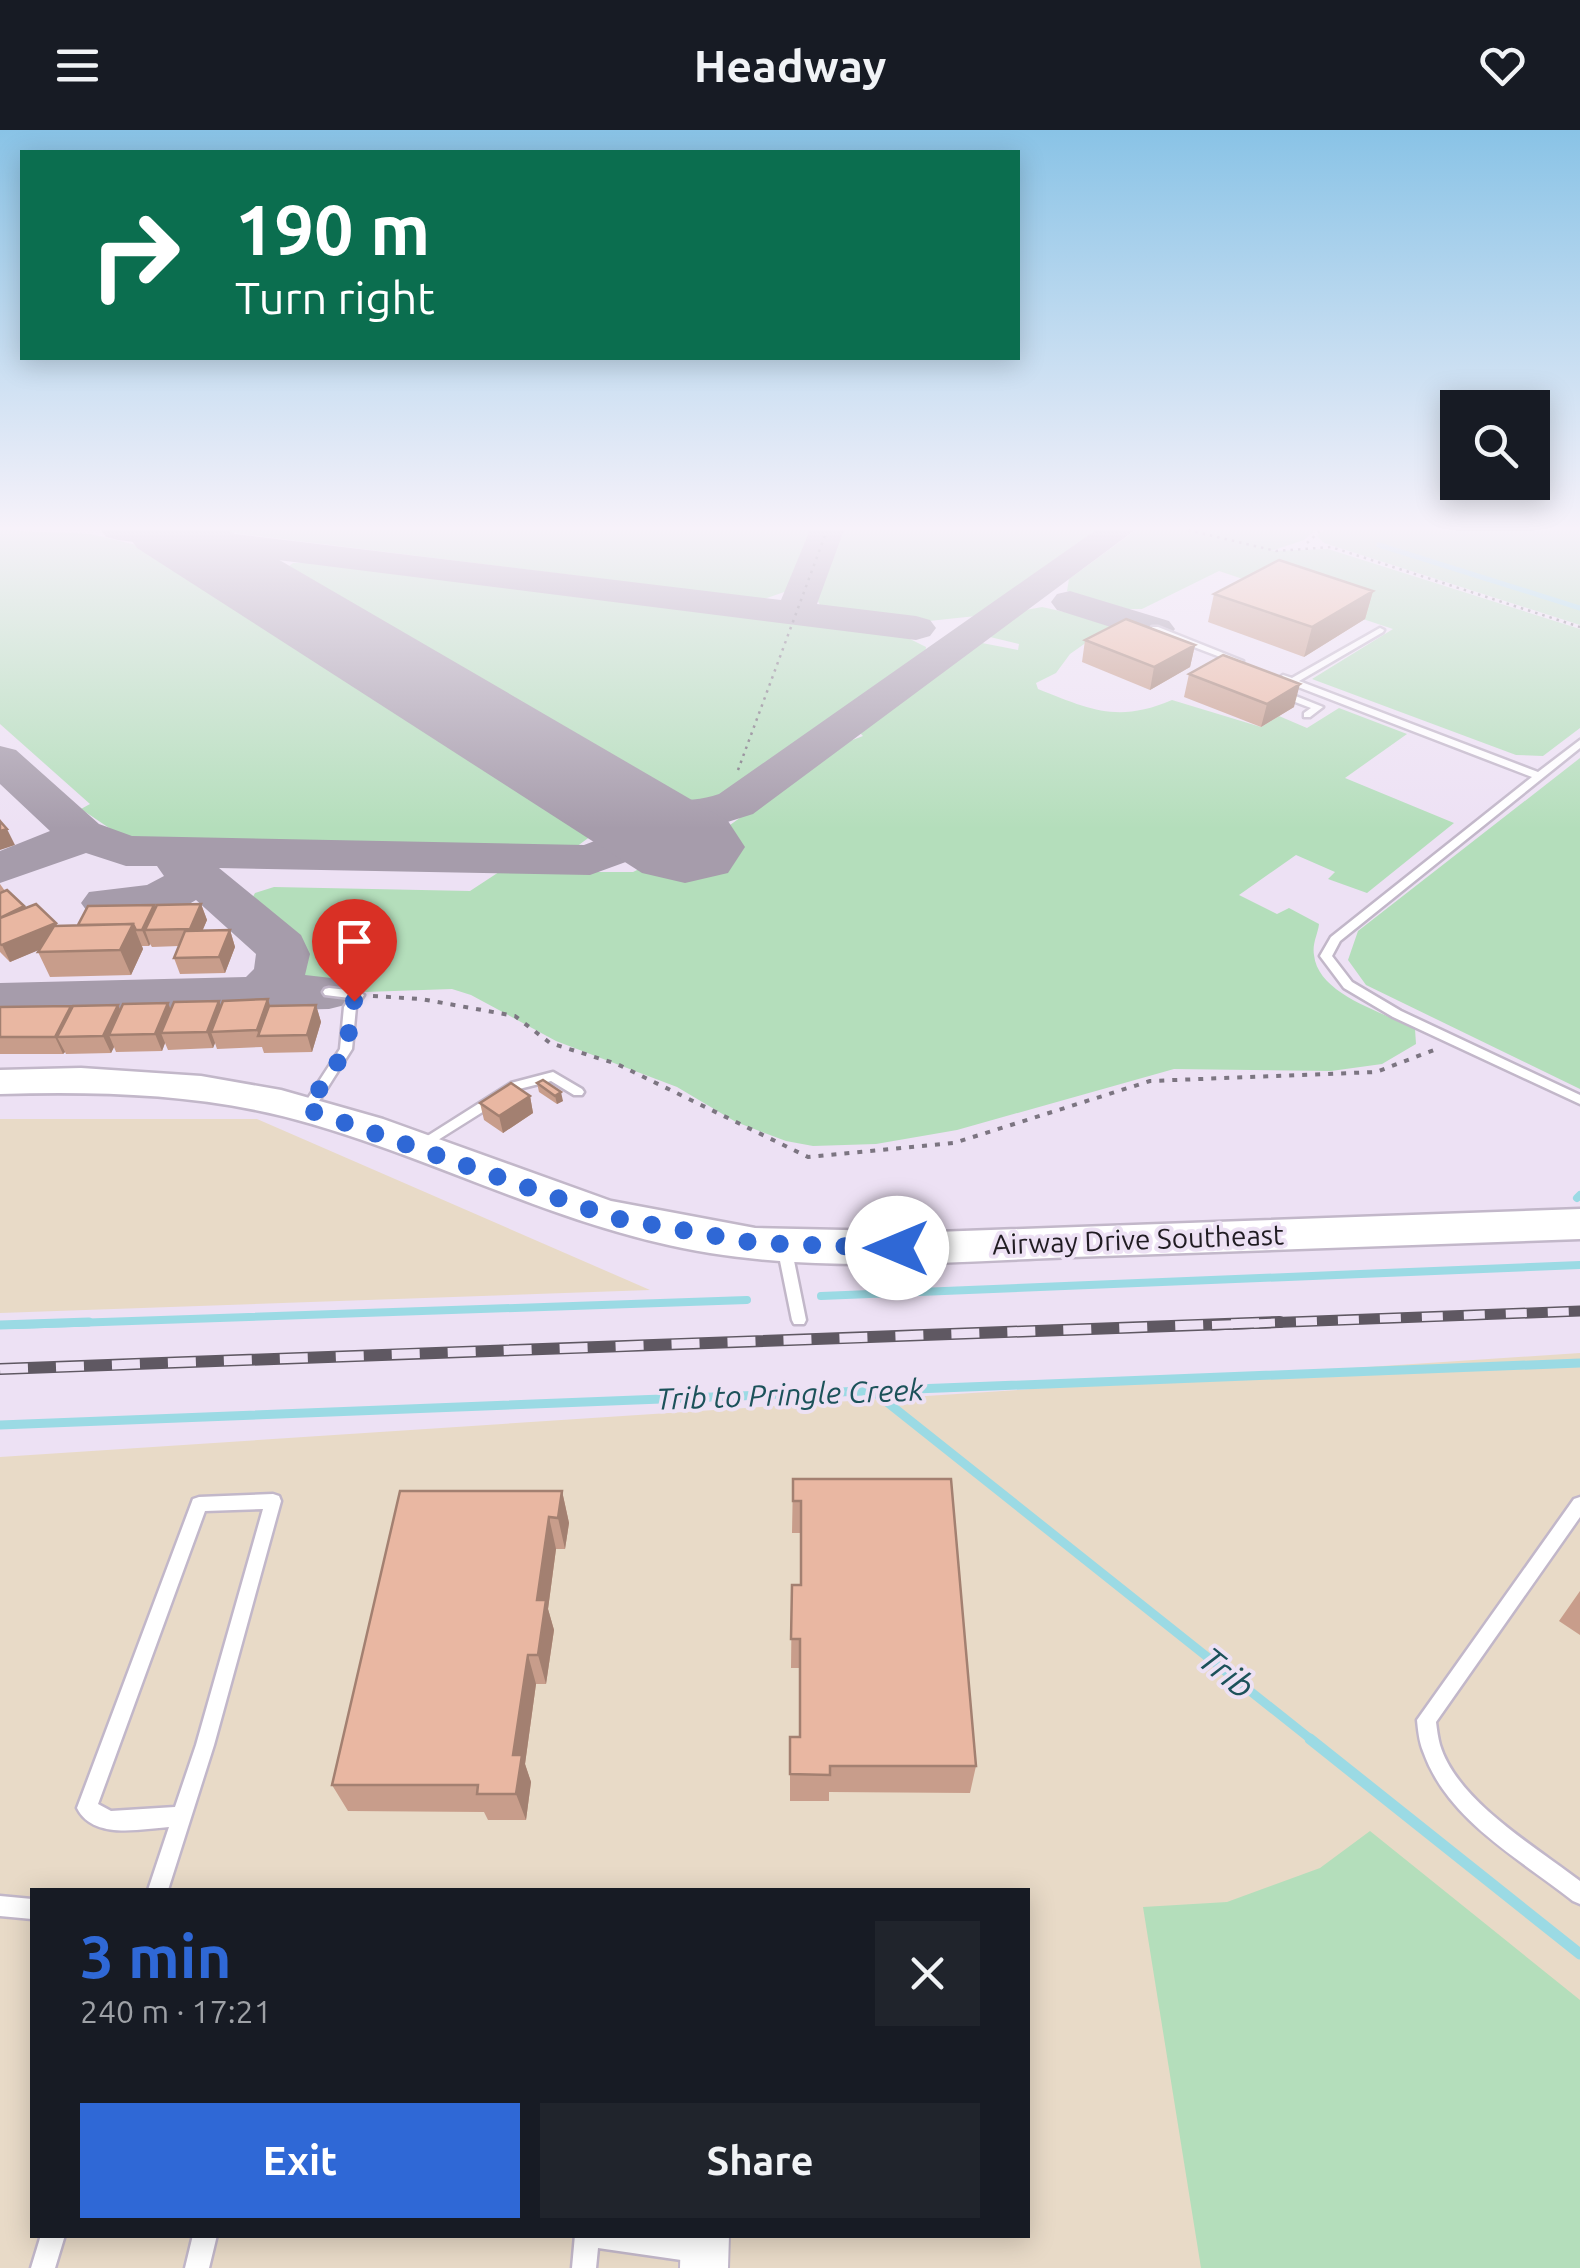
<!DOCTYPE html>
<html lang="en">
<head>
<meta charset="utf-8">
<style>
	:root { --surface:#171b24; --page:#20242c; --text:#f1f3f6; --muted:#9ea1a6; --accent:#2f68d6 }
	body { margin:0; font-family:Ubuntu,sans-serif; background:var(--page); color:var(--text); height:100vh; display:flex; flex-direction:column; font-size:38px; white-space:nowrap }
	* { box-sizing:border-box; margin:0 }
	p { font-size:32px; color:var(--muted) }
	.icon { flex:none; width:55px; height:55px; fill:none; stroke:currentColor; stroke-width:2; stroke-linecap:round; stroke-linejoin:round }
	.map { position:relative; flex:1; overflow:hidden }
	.sheet { position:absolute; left:30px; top:1758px; width:1000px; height:350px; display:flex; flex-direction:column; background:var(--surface); border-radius:0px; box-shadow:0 5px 25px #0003 }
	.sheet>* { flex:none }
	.hud { position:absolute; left:20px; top:20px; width:1000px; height:210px; border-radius:0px; box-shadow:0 5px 25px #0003; background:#0b6e4f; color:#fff; overflow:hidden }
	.buttons { position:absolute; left:1440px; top:260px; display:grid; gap:20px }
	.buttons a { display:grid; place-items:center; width:110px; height:110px; border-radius:0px; background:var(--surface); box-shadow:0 5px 25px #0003; font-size:50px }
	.pin { position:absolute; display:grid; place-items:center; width:85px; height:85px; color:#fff; margin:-102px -42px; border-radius:50% 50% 50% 0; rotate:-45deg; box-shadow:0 0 10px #0007 }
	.pin .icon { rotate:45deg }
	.me { position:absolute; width:110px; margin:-55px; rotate:270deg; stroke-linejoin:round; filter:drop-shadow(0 0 8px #0008) }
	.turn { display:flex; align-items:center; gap:35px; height:210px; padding:0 50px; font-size:45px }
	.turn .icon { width:130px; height:130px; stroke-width:2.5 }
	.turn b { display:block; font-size:70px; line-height:85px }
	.round { display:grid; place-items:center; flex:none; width:105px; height:105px; border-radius:0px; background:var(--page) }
	.overview { display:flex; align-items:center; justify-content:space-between; height:170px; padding:0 50px }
	h1 { font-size:60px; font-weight:700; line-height:75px; color:var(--accent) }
	.button { display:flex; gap:20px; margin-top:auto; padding:20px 50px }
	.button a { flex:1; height:115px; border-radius:0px; background:var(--accent); color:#fff; font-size:40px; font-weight:700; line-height:115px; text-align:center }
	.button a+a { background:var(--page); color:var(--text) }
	header { display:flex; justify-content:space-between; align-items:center; height:130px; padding:0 50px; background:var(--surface); font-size:45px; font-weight:700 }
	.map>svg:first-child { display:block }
</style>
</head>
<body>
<header><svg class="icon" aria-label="menu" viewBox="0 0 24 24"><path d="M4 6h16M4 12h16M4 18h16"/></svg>Headway<svg class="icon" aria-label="heart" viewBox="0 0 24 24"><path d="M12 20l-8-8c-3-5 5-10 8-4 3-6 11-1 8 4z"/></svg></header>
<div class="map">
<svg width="1580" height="2138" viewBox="0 0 1580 2138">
	<rect width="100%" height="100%" fill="#ede1f4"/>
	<!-- industrial -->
	<path fill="#e8dac7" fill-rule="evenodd" d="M0,989H257L650,1160L0,1183Z
		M1580,1223V2138H0V1327ZM32,1760H1028V2105H32Z"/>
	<!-- green -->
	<path fill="#b4debb" d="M0,400L91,404L161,421L586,690L592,697L591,706L576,717L556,719L166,712L124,708L81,679L90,674L0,594Z
		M209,400H816L793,459L764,469Z
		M837,400H1101L976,486L929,491L820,475L814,464Z
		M1136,400H1315L1304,410L1271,421L1328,419L1580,499V598L1543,626L1516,625L1312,549L1393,499L1219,441L1142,479H1128L1067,461L1069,449Z
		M1325,400H1580V495L1324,413L1317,406Z
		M313,432L902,505L926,517L925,524L722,666C699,676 684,676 660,668L281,442L293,433Z
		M1042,477L1114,493L1070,524L1056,543L1036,553L1038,559C1091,580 1118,593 1172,570L1261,597L1279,586L1307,598L1339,578L1407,604L1345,648L1454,693L1367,763L1328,749L1335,742L1296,725L1239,765L1277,784L1289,778L1319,794C1318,804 1312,813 1314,825C1318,865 1384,882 1415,899L1416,914L1382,934L1331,941L1174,939L957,1000L876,1014L813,1016L786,1011L736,992L677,957L556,911L471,865L452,859L365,862L294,851L288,845L295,833L294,814L249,774L255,763L274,757L470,761L499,742H633L730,695L842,614L863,606L859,602L982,513L1018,520L1019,514L990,507L1026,480Z
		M1580,628V959L1366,855L1348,830L1358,801Z
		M1370,1701L1580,1870V2138H1201L1143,1777L1227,1772L1320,1738Z"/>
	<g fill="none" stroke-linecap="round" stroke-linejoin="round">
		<!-- stream-far3 -->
		<path stroke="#9bdae4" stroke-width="5" d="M1379,415L1580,478"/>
		<!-- stream-far2 -->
		<path stroke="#9bdae4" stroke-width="8" d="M1577,1068L1580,1065
			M821,1166L1580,1135
			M15,1195L747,1170"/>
		<!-- stream-far1 -->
		<path stroke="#9bdae4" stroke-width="9" d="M0,1195L89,1192
			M873,1261L1313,1611
			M0,1295L1580,1233"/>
		<!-- stream -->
		<path stroke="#9bdae4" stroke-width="11" d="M1310,1609L1580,1824"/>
		<!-- taxiway -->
		<path fill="#a69cab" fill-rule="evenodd" d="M101,400H202L781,470L810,400H844L817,474L916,486L930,490L936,498L930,506L916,510L118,410L106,407Z
			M1096,400H1135L753,684L699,701L655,700L645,725L590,745L219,738L301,805L310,824L305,845L349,850L357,862L349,874L329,879L0,887V853L246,847L254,839L256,824L196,770C166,789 123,792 89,784L81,773L89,762L147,755L164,746L157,736H126L86,723L0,753V721L50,701L0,654V616L16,620L99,694L132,706L584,715L605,707L616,675C651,666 685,676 719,664Z
			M1070,461L1169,491L1175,499L1169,507L1155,511L1057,480L1051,472L1057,464Z"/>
		<!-- runway -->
		<path fill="#a69cab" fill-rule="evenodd" d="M124,400H228L728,691L745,717L728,743L685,753L642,743L137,418Z"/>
		<!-- lane casing -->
		<g stroke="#c2b7c9" stroke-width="5">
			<path id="lane" d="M1152,497H1158L1243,531L1236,533L1152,501Z
				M1380,498L1384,500L1383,502L1299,551L1538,642L1580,610V618L1340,811L1332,826L1352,852L1401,881L1580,965V974L1393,887L1344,858L1320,826L1331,807L1532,647L1293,555H1287L1279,548L1283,545L1292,548Z
				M1277,561H1283L1323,577L1310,587H1304V583L1311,578L1277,565Z
				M329,858L358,861L364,865L356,877L352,919L312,982L307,983L301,979L340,919L344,877L350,868L325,865L323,862L325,859Z
				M553,942L582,959L584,962L582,965H574L551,951L519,959L422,1020H412L410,1017L511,953Z
				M784,1111L789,1112L791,1116L806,1190L804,1194H794L792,1190L777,1116L779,1112Z
				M273,1364L279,1366L281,1371L214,1615L168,1760H148L169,1697C140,1699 93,1710 77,1678L193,1369L199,1367ZM263,1379L196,1615L175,1677L111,1681L98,1674L205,1381Z
				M1580,1367V1387L1436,1592C1437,1600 1438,1608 1440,1615C1457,1671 1536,1717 1580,1751V1774L1573,1771C1519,1728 1447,1690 1423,1621C1419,1611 1418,1600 1417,1590L1574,1369Z
				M0,1766L32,1769V1789L0,1786Z
				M41,2105H65L55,2138H31Z
				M193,2105H217L209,2138H185Z
				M575,2105H674L703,2112L707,2120L703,2128L695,2132L598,2118L596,2138H572Z"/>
		</g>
		<!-- street casing -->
		<g stroke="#c2b7c9" stroke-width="4">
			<path id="street" d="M681,2105H729L728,2138H680Z"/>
		</g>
		<!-- secondary casing -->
		<g stroke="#c2b7c9" stroke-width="5">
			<path id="secondary" d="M81,938L201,946L281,960L383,989L611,1071L755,1098L936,1102L1580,1079V1109C1411,1115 1241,1121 1072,1127C952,1132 829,1142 710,1123C570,1101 446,1033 312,994C211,964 105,961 0,964V940Z"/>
		</g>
		<!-- path-far1 -->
		<path stroke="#7c7581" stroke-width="2.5" stroke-dasharray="2.5 5" stroke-linecap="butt" d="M1188,400L1276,421L1331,417L1580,497
			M1307,413L1321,400
			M738,640L827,400"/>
		<!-- path -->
		<path stroke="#7c7581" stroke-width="4" stroke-dasharray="5 8" stroke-linecap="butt" d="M373,866L421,869L515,886L550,913L617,934L808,1027L954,1013L1150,951L1376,942L1434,920"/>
		<!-- lane -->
		<use href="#lane" fill="#fff" fill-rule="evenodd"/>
		<!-- street -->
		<use href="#street" fill="#fff" fill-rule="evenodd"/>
		<!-- secondary -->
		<use href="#secondary" fill="#fff" fill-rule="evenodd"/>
		<!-- rail-far1 casing -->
		<g stroke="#5f5862" stroke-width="11">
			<path id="rail-far1" d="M1212,1195L1580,1181"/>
		</g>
		<!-- rail casing -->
		<g stroke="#5f5862" stroke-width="12">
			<path id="rail" d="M0,1239L1280,1192"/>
		</g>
		<!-- rail-far1 -->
		<use href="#rail-far1" stroke="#ede1f4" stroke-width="8" stroke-dasharray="21" stroke-linecap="butt"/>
		<!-- rail -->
		<use href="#rail" stroke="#ede1f4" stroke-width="9" stroke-dasharray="28" stroke-linecap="butt"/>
	</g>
	<!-- wall -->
	<path fill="#c89d8b" d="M1373,461L1365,489L1304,527L1208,492L1214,464Z
		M1085,510L1195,515L1190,537L1150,560L1082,532Z
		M1189,544L1294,577L1261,597L1184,567Z
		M0,754L5,761L25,778L56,793L57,796L78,795L156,778L201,774L207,790L202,801L230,800L235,817L225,843L180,844L174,828L179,816L152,817L150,814L149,816H142L143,819L131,845L50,847L38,822L40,819L10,832L0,822Z
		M268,869L270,876L316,875L321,892L312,922L264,923L262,917L217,919L215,913L213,918L168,920L165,913L162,921L116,922L114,917L111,923L66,924L65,922L63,924H0V877L72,878L118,875L121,880L168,873L171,880L219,871L221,876Z
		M537,953L563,971L557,974L539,962Z
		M530,966L533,983L503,1003L484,990L480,973Z
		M793,1349L976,1636L970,1663L829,1662V1671H790V1607H800V1538H791L792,1455H800L801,1403H792Z
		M562,1361L569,1393L565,1419H556L548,1479L554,1500L546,1554H536L525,1634L531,1652L526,1690H488L484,1682L348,1681L332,1655Z
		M1580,1461V1505L1559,1491Z"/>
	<!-- shaded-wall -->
	<path fill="#a38071" d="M1373,461L1365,489L1304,527L1312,497Z
		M1195,515L1190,537L1150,560L1154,537Z
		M1300,554L1294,577L1261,597L1267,574Z
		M7,699L15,715L0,720V701Z
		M201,774L207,790L196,816L190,799Z
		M154,775L161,791L145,800L150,814L149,816L142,800Z
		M56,793L63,810L10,832L2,815Z
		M133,794L143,819L131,845L120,820Z
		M230,800L235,817L225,843L219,827Z
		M268,869L273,886L259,906L257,900Z
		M219,871L225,887L211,902L215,913L213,918L207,902Z
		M168,873L175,890L161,903L165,913L162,921L155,904Z
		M118,875L126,892L109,905L114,917L111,923L103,906Z
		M316,875L321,892L312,922L307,905Z
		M71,876L79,893L57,907L65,922L63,924L55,907Z
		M561,962L563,971L557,974L555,966Z
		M530,966L533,983L503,1003L499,986Z
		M562,1361L569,1393L565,1419L558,1388Z
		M549,1387L556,1419L548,1479L554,1500L546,1554L538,1525L537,1470Z
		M528,1525L536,1554L525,1634L531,1652L526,1690L516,1664L513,1625Z"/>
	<!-- building -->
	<path fill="#e9b7a2" stroke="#a38071" stroke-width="2.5" d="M1279,430L1373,461L1312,497L1214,464Z
		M1126,489L1195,515L1154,537L1085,510Z
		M1223,525L1300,554L1267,574L1189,544Z
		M0,691L7,699L0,701Z
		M7,760L24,776L0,788V763Z
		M36,774L56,793L2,815L0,814V788Z
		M201,774L190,799L145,800L157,775Z
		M154,775L142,800H136L133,794L78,795L88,776Z
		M133,794L120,820L38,822L54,796Z
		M230,800L219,827L174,828L185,801Z
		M268,869L257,900L211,902L223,871Z
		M219,871L207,902L161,903L174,872Z
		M168,873L155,904L109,905L123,874Z
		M118,875L103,906L57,907L73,876Z
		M316,875L307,905L258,906L269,876Z
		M71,876L55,907H0V877Z
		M543,950L561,962L555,966L537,953Z
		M511,953L530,966L499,986L480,973Z
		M793,1349H951L976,1636H830V1645L790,1644V1607H800V1509H791L792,1455H801V1371H793Z
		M400,1361H562L558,1388L549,1387L537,1470H546L538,1525H528L513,1625H522L516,1664H477L478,1655H332Z"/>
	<!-- sky -->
	<linearGradient id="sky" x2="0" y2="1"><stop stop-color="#89c3e6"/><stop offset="0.57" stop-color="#f7f2fa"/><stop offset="1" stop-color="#f7f2fa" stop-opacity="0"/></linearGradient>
	<rect width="1580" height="699" fill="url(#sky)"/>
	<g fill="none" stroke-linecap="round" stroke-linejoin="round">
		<!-- route -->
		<path stroke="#2f68d6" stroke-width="18" stroke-dasharray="0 32.4" d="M354,871L346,920L306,979L614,1088L755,1113L897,1118"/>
	</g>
	<g text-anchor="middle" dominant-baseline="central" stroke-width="8" stroke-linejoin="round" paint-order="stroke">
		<!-- street labels -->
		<g font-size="28" fill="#201c22" stroke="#ede1f4">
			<text transform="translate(1138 1109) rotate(-2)">Airway Drive Southeast</text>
		</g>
		<!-- water labels -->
		<g font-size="30" font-style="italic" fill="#1c525a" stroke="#ede1f4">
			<text transform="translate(790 1264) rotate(-2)">Trib to Pringle Creek</text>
		</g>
		<!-- near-water labels -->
		<g font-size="35" font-style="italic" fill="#1c525a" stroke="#ede1f4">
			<text transform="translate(1227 1542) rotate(39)">Trib</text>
		</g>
	</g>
</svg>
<div class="buttons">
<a><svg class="icon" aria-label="search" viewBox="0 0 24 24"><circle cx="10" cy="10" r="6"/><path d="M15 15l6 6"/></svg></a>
</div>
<div class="pin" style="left:354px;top:871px;background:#d93025"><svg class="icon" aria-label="arrive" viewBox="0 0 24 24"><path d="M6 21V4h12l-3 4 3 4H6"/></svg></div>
<svg class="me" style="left:897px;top:1118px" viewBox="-20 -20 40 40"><circle r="19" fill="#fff"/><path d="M0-13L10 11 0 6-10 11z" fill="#2f68d6"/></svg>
<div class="hud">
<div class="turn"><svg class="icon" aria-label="right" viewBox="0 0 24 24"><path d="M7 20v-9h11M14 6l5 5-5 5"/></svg><div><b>190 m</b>Turn right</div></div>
</div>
<section class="sheet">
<div class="overview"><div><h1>3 min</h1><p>240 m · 17:21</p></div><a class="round"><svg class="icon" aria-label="close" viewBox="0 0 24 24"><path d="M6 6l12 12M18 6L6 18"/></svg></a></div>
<div class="button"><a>Exit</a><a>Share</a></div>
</section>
</div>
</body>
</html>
